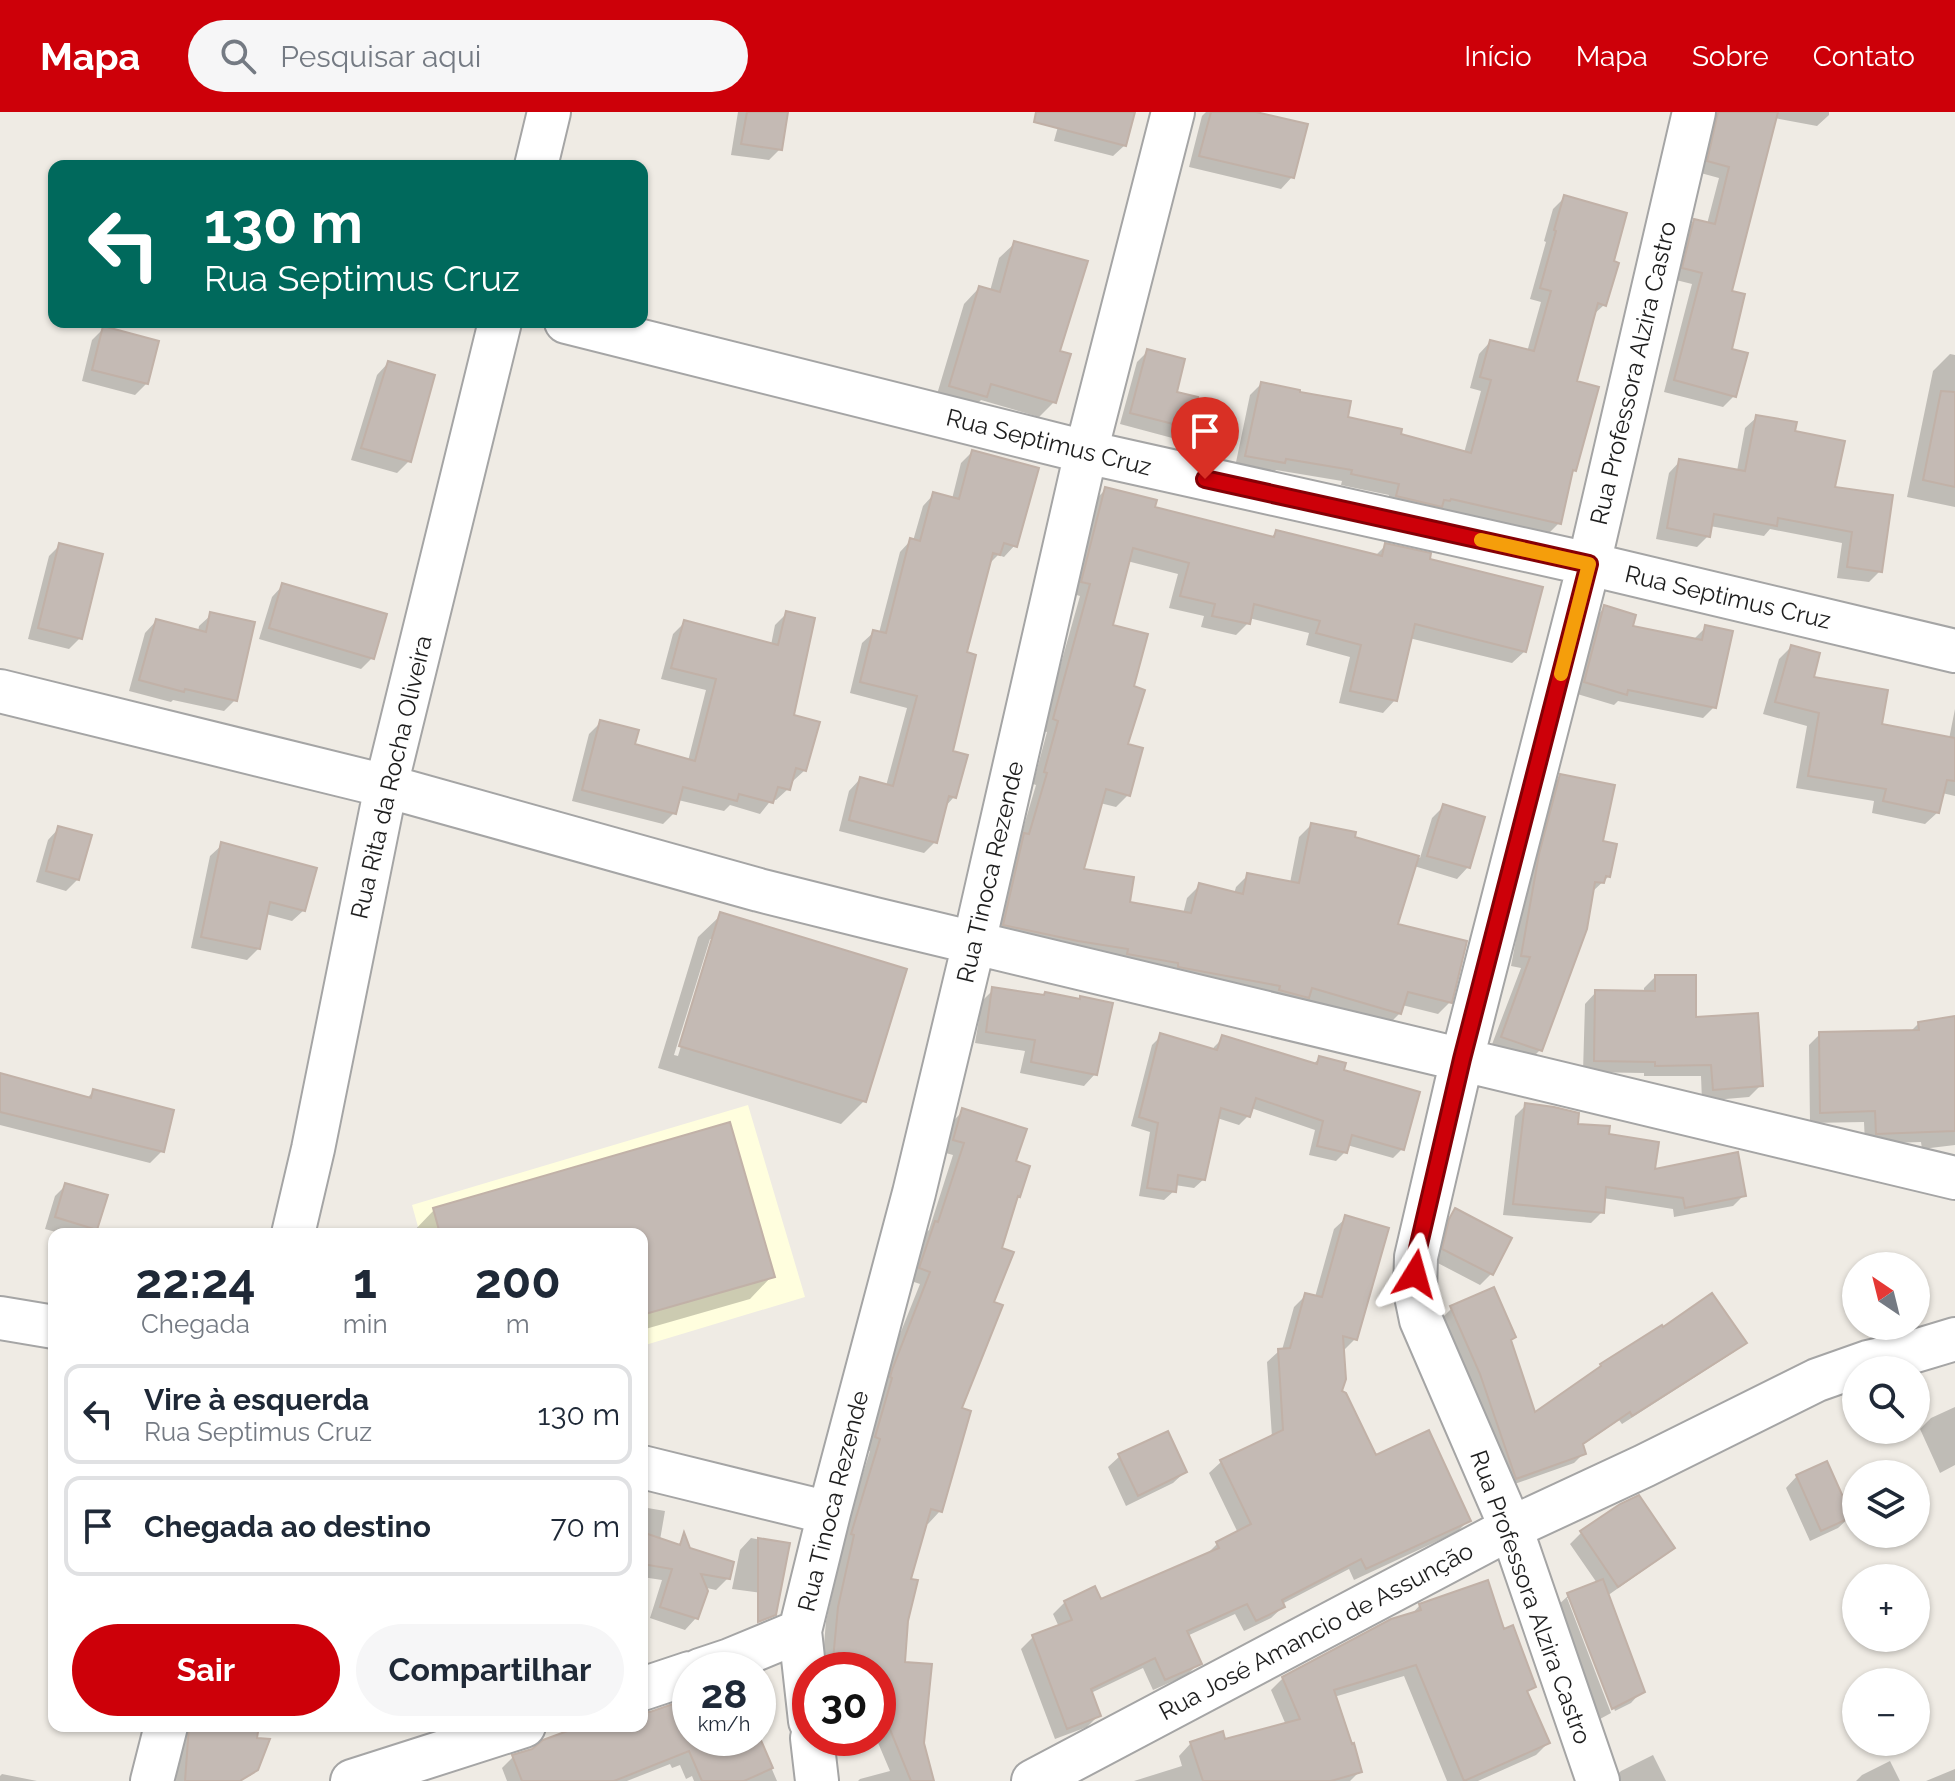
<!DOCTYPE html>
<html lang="pt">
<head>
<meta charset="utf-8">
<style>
	:root { --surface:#fff; --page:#f6f6f7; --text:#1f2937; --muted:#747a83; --line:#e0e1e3; --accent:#cd0009 }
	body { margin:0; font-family:Raleway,sans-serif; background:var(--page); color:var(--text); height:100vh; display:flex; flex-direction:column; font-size:30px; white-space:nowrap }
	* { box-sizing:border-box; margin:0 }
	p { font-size:26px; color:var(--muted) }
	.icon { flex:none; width:44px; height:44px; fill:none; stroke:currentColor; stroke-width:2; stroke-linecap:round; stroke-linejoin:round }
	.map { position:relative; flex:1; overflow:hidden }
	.side { position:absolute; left:48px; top:1116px; width:600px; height:504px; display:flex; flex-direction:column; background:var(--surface); border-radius:16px; box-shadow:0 2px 6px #0004 }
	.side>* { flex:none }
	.hud { position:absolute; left:48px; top:48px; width:600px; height:168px; border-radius:16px; box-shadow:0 2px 6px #0004; background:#00695c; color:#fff; overflow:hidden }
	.needle { width:52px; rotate:325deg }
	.tools { position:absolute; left:1842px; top:1140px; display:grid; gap:16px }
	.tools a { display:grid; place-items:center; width:88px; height:88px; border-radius:50%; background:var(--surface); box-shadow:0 2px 6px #0004; font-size:40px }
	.speed { position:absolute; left:672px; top:1540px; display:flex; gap:16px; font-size:40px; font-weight:700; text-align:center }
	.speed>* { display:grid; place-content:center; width:104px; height:104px; border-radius:50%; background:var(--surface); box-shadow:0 2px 6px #0004; line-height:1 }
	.speed small { font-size:20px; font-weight:400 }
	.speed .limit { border:12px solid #d22; background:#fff; color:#111 }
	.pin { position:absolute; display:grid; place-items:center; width:68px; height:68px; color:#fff; margin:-82px -34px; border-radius:50% 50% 50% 0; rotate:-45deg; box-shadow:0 0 8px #0007 }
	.pin .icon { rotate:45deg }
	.me { position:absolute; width:88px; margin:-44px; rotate:8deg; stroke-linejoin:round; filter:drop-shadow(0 0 6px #0008) }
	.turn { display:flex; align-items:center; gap:28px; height:168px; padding:0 24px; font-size:36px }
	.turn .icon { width:104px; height:104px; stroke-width:2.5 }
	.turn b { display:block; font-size:56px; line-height:68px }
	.eta { display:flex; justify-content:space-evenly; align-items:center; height:136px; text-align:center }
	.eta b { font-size:48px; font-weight:700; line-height:56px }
	.action { display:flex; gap:16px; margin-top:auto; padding:16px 24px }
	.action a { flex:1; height:92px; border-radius:48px; background:var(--accent); color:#fff; font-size:32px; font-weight:700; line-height:92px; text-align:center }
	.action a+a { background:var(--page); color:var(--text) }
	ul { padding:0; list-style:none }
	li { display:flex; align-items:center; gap:24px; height:100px; margin:0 16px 12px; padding:0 8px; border:4px solid var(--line); border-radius:16px }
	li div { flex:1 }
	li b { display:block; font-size:30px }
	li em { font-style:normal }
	header { display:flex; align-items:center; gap:48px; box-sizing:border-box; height:112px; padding:0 40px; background:var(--accent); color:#fff }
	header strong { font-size:38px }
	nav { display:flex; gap:44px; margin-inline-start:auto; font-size:28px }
	.search { width:560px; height:72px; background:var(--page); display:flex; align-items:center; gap:20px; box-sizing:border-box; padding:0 28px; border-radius:44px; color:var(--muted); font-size:30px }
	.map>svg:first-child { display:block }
</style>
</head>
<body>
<header>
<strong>Mapa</strong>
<div class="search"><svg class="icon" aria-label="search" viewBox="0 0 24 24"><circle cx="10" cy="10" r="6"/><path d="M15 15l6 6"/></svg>Pesquisar aqui</div>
<nav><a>Início</a><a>Mapa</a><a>Sobre</a><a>Contato</a></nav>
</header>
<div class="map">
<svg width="1955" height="1669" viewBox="0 0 1955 1669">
	<rect width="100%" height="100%" fill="#efebe4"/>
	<!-- education -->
	<path fill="#fffede" d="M748,993L805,1185L642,1234V1122H420L412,1093Z"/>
	<!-- shadow -->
	<path fill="#0003" fill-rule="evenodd" d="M738,0H786L780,37L769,48L731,43Z
		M1062,0H1133L1125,33L1113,44L1054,29Z
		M1206,0H1247L1292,65L1281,77L1189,55L1202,4Z
		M1706,0H1829V3L1817,14L1774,6L1730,181L1729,238L1734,284L1723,295L1664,280L1692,172L1672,167L1683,120L1694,109L1707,112L1719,66L1697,60Z
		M1565,85L1611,151L1604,193L1592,204L1574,270L1575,358L1570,362L1559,411L1548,422L1386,395L1389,383L1341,373L1342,369L1276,358L1272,362L1235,355L1250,283L1261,272L1346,307L1464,341L1481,279L1470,276L1479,242L1490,230L1527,240L1541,190L1530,187L1546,130L1544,129L1553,97Z
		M1015,131L1058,240L1054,290L1039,305L981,288L970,299L935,289L964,192L979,176L990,179L999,146Z
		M103,217L147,271L135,283L82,269L92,228Z
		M1148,239L1174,281L1187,315L1176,327L1120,312L1137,250Z
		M1950,242L1955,243V395L1907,385L1933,259Z
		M388,251L433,265L409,349L397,361L351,348L377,263Z
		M1757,305L1793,320L1833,377L1880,459L1869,470L1837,466L1842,431L1770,417L1764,424L1710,414L1708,424L1697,435L1656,427L1669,361L1680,349L1737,359L1745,316Z
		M972,340L1015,433L1004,445L998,443L988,453L965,542L950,640L954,685L944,696L935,730L924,741L839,719L849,679L860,667L886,674L907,596L850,581L862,531L874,520L879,521L900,440L911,428L913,429L923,394L934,382L952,387L961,351Z
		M1106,377L1153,396L1271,426L1276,420L1374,445L1386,433L1428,448L1525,539L1512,551L1409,526L1395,588L1383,601L1339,591L1350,545L1306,533L1309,521L1249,506L1248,511L1236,523L1201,515L1204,504L1169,496L1178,462L1127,449L1110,514L1132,576L1126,633L1128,683L1116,695L1100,691L1081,758L1127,791L1183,802L1187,786L1200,773L1234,782L1236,775L1248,763L1290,771L1299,725L1311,713L1420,746L1432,706L1443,695L1468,755L1457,767L1414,754L1395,814L1450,890L1438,902L1402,893L1400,901L1388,913L992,825L1013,735L1020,727L1036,673L1033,672L1047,620L1042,619L1080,484L1070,481L1094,389Z
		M60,433L80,526L69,537L28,527L49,444Z
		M283,473L372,546L361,557L259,527L272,485Z
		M1605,495L1630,516L1694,527L1706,515L1714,595L1703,606L1618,589L1614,593L1574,581L1594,507Z
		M786,502L791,605L805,658L793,669L790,668L788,677L776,688L772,687L760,702L730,693L724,699L678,688L674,701L663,712L572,689L589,622L601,610L632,634L688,649L706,578L661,567L673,522L684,511L771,533L775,513Z
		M211,503L235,588L224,599L173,588L171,590L129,579L145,521L156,509L198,520L199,514Z
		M1791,535L1811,567L1880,614L1949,627L1955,597V684L1942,681L1938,700L1925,712L1872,701L1874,689L1796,676L1807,614L1763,602L1779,547Z
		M1560,664L1601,731L1609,764L1591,781L1540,938L1529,949L1491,935L1521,856L1511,854L1530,754L1550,675Z
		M59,716L78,767L66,779L36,770L48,728Z
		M222,733L304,798L292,809L266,802L259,836L247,848L191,836L210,744Z
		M721,803L864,989L841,1012L658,956L698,825ZM710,827H714L678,944L674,943Z
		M1655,865L1694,908L1761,973L1749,985L1702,989L1701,964H1644V961L1583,960L1585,892L1596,880L1644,881V876Z
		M993,878L1095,962L1084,974L1020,961L1025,939L975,931L982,889Z
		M1955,907V1033L1922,1037L1921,1030L1865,1032L1864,1010L1810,1011L1809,933L1820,922L1910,920L1919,911Z
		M1161,924L1212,939L1214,935L1223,926L1312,953L1320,946L1342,960L1402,1037L1393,1046L1347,1033L1345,1040L1336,1049L1309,1043L1315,1018L1251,996L1248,1004L1239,1013L1217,1006L1204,1067L1194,1076L1175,1073L1174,1079L1164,1088L1139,1084L1150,1020L1131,1014L1152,933Z
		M0,963L87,986L94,979L162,1039L150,1051L0,1013Z
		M1526,993L1576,1014L1607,1024L1652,1059L1744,1083L1733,1094L1674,1105L1673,1097L1603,1086L1602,1100L1591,1111L1503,1103L1515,1004Z
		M963,999L1014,1051V1088L999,1137L991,1191L959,1298L940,1399L928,1412L925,1411L909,1468L903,1552L932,1669H858L860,1667L890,1659L876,1626H878V1558H822L826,1509L843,1435L840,1434L870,1339L864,1337L880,1272L920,1172L908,1168L923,1123L929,1118L953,1043L942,1040L951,1011Z
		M729,1012L772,1164L750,1187L642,1218V1122H411L434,1098Z
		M66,1073L95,1117L91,1122H63L45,1117L55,1084Z
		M1456,1099L1510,1127L1491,1162L1480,1173L1432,1148L1444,1110Z
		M1346,1106L1355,1227L1342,1240L1340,1280L1375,1346L1469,1408L1457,1420L1354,1468L1349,1457L1282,1492L1283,1495L1271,1506L1244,1519L1235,1502L1187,1524L1199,1551L1187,1563L1153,1578L1143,1556L1091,1581L1099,1603L1087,1615L1055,1627L1021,1537L1033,1525L1059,1515L1053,1502L1065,1490H1100L1205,1444L1217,1432L1238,1421L1209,1361L1221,1350L1272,1325L1267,1250L1279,1239L1282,1238L1294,1195L1306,1183L1315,1185L1334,1117Z
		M1452,1196L1534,1304L1744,1231L1734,1240L1622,1312L1619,1308L1581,1334L1584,1341L1574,1351L1506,1375L1442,1206Z
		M1955,1295V1353L1940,1361L1920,1317L1931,1306Z
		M1120,1344L1185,1360L1173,1371L1126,1394L1108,1355Z
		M1797,1364L1850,1405L1838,1416L1810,1429L1786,1376Z
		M642,1395L665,1399L660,1428L728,1466L716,1478L707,1476L696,1506L685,1518L650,1506L662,1468L642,1465Z
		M1582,1420L1673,1435L1661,1446L1607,1484L1642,1579L1631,1591L1615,1599L1571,1486H1567L1611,1601L1600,1607L1557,1494L1569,1483L1597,1471L1570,1432Z
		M751,1426L787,1433L769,1482L732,1477L740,1438Z
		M1420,1493L1503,1519L1534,1574L1526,1582L1548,1631L1536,1643L1478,1669H1447L1404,1564L1334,1585L1360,1659L1350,1669H1134L1182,1654L1179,1644L1191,1631L1224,1629L1286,1613L1271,1578L1283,1566L1411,1503Z
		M690,1588V1626L758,1625L777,1669H694L692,1664L686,1667L680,1653L672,1656L670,1652L627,1669H507L502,1656L513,1645L598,1614H642V1602H649Z
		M182,1614H259L256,1628L257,1657L250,1664V1661L236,1669H176L177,1640Z
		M1653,1643L1666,1669H1611L1621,1659Z
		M1890,1649L1900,1669H1856L1862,1663Z
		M1955,1657V1669H1926Z
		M2,1662L37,1669H0V1664Z"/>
	<!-- building -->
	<path fill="#c4bab4" stroke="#c1b1a7" stroke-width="2" d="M747,0H788L782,38L741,32Z
		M1036,0H1135L1126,34L1034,10Z
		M1211,0H1256L1308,12L1294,66L1199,44Z
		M1718,0H1778L1732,179L1745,182L1732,237L1748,241L1736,285L1674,268L1702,161L1682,156L1694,107L1715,112L1729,55L1707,49Z
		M1564,83L1627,101L1614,149L1619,151L1606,194L1598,191L1577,269L1599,275L1576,359L1573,358L1561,412L1451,387L1450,389L1444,388L1442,395L1396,384L1399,372L1351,362L1352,358L1286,347L1285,351L1245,344L1261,270L1300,278V280L1351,289L1348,305L1402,317L1401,322L1471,341L1491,268L1480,265L1490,228L1534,239L1551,179L1540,176L1556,119L1554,118Z
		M1014,129L1088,149L1060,239L1071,242L1056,291L991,272L987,285L949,274L979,174L1000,180Z
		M103,214L159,229L148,272L92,258Z
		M1147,237L1185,247L1177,280L1198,285L1189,316L1130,301Z
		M388,249L435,263L411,350L361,336Z
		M1941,279L1955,280V375L1923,368Z
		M1756,303L1797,310L1795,319L1845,329L1835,375L1893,383L1882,460L1847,455L1852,420L1778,406L1777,414L1714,402L1710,425L1667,416L1679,347L1745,359Z
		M972,338L1039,356L1017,435L1004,431L1000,443L993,441L967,540L976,543L953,639L968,643L956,686L949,684L937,731L849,708L860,665L893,674L917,584L860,570L873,518L886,521L910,426L920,429L933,380L959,387Z
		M1105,375L1157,388L1155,395L1274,425L1276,418L1382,444L1385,431L1431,441L1430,447L1543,475L1526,540L1415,512L1397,589L1350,579L1361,533L1316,521L1320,509L1254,492L1250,512L1212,504L1215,492L1180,484L1189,451L1133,436L1113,513L1148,522L1134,574L1145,578L1128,632L1143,636L1130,684L1106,677L1084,757L1134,765L1130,790L1191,801L1199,771L1243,782L1247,761L1299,771L1311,711L1356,720L1355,725L1419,744L1398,812L1467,829L1452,891L1408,880L1401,902L1312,876L1309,886L1279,878L1280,874L1178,855V851L1127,842L1128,837L1078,829L1003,813L1024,721L1029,722L1047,661L1044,660L1058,609L1053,607L1090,472L1081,470Z
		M59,431L103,442L82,527L38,516Z
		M282,471L387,502L374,547L269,516Z
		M1604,493L1636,503L1633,514L1702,528L1705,513L1733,519L1716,596L1628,578L1627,583L1584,570Z
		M786,499L815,506L794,603L820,610L806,659L796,656L790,678L778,675L773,691L739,682L737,689L683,675L676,702L582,678L600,608L639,618L635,632L695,649L716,567L671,556L684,508L778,533Z
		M210,500L255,510L237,589L185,577L184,580L139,568L156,507L206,520Z
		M1791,533L1820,541L1814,565L1888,578L1882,612L1955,626V669L1947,668L1939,701L1883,689L1886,677L1808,664L1819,601L1775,590Z
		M1560,662L1615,673L1603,729L1617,732L1610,765L1606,764L1604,771L1595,770L1587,817L1542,939L1501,925L1530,845L1521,844L1539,742Z
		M1443,692L1485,705L1470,756L1427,744Z
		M58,714L92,723L79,768L46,759Z
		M221,730L317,756L305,799L270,790L260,837L201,825Z
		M720,800L907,857L866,990L679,934Z
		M1655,863H1696V905L1758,901L1763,974L1713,978L1711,953L1655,954V950L1594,949L1595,878L1655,879Z
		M992,875L1044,883L1045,880L1080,887V884L1113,891L1097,963L1031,950L1035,928L986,920Z
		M1955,904V1019L1876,1022L1875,999L1820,1001L1819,920L1919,918L1918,910Z
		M1160,921L1217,938L1222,923L1317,952L1319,944L1346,951L1344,958L1420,980L1404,1038L1352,1023L1347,1041L1317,1034L1323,1009L1256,986L1250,1005L1221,996L1205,1068L1178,1063L1176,1080L1147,1076L1158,1011L1139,1005Z
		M0,961L91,986L93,977L174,998L164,1040L0,1000Z
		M1525,991L1554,995L1579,1001L1578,1012L1610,1014L1609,1022L1659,1030L1655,1057L1738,1040L1746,1084L1685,1096L1683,1086L1606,1075L1604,1101L1513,1092Z
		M962,996L1027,1017L1016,1049L1030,1054L1020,1085L1018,1084L1002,1136L1014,1140L994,1190L1003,1193L962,1296L971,1299L942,1400L931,1397L911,1467L918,1468L908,1509L905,1550L932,1552L924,1631L934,1669H911L885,1605H878V1558H832L838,1495L854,1423L851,1422L880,1327L875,1325L892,1266L890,1265L892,1258L930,1160L919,1156L935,1109L938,1110L964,1031L953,1028Z
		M730,1010L775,1165L642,1203V1122H440L433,1096Z
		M65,1071L108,1083L97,1118L55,1105Z
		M1455,1096L1512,1126L1493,1163L1442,1137L1449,1107Z
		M1345,1103L1389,1116L1357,1228L1343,1224L1346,1267L1342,1279L1346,1281L1376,1343L1429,1318L1471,1409L1366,1457L1361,1447L1282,1488L1285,1495L1256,1509L1247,1492L1187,1519L1202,1552L1165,1568L1155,1546L1091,1577L1101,1604L1067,1617L1032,1523L1072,1508L1064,1489L1095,1474L1101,1487L1219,1436L1216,1430L1251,1412L1220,1348L1283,1318L1278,1237L1290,1236L1305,1181L1322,1185Z
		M1494,1175L1516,1225L1511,1228L1535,1300L1601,1254L1600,1252L1662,1213L1663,1215L1712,1181L1747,1231L1632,1304L1630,1300L1583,1332L1586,1342L1516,1367L1480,1262L1450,1194Z
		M1168,1319L1187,1360L1138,1384L1118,1342Z
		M1827,1349L1852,1405L1821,1419L1796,1363Z
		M1639,1383L1675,1436L1618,1475L1580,1419L1620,1392Z
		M642,1420L680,1433L684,1420L690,1436L734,1450L730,1467L701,1462L708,1479L698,1507L660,1495L672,1457L642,1452Z
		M758,1426L790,1431L776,1503L758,1510Z
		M1603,1467L1645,1580L1612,1597L1567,1481Z
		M1488,1468L1504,1517L1513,1513L1536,1575L1527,1579L1550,1631L1464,1669L1416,1553L1334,1578L1352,1632L1354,1631L1362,1660L1331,1669H1203L1190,1630L1223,1619L1225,1627L1300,1607L1282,1565L1391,1507L1421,1498L1419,1492L1422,1491Z
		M690,1586V1626H760L773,1656L744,1669H702L689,1639L614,1669H522L512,1643L532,1637L543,1628L581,1614H642V1600H650Z
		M189,1614H259L257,1626L270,1627L258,1658L240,1669H185Z"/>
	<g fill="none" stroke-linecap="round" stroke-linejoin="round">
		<!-- minor casing -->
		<g stroke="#a5a5a5" stroke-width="46">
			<path id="minor" d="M536,54L549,0
				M566,210L1086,340L1589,452L1955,539
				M0,579L386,674L759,778L875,807L1955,1066
				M293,1122L313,1037L386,674L500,210
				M0,1206L54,1215
				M642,1355L829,1401
				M700,1558L730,1548L800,1519
				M642,1577L690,1561
				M810,1609L800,1519L829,1401L914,1081L974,831L1086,340L1173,0
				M812,1626L817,1669
				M152,1669L166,1614
				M352,1669L524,1614
				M1033,1669L1511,1416L1644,1354L1817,1268L1868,1250L1912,1240L1955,1227
				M1598,1669L1511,1416L1421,1208L1415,1179L1416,1145L1462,947L1589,452L1694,0"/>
		</g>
		<!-- minor -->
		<use href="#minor" stroke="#fff" stroke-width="42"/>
	</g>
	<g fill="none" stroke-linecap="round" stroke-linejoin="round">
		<!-- route casing -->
		<g stroke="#850006" stroke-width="20">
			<path id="route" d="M1205,367L1589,452L1462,947L1416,1145L1415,1162"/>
		</g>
		<!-- route -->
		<use href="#route" stroke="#cd0009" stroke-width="14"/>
		<!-- slow -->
		<path stroke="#f59e0b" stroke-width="14" d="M1481,428L1589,452L1561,562"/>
	</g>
	<g text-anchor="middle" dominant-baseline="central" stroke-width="7" stroke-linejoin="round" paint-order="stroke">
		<!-- street labels -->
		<g font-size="24" fill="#1e1e1e" stroke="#fff">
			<text transform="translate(1633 261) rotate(-77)">Rua Professora Alzira Castro</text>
			<text transform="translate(1049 330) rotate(14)">Rua Septimus Cruz</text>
			<text transform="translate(1728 485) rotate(13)">Rua Septimus Cruz</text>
			<text transform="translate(391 665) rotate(-77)">Rua Rita da Rocha Oliveira</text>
			<text transform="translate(990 760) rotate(-77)">Rua Tinoca Rezende</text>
			<text transform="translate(833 1389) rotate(-76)">Rua Tinoca Rezende</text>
			<text transform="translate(1531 1485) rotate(70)">Rua Professora Alzira Castro</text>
			<text transform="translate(1316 1519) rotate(-28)">Rua José Amancio de Assunção</text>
		</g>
	</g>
</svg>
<div class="tools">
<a><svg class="needle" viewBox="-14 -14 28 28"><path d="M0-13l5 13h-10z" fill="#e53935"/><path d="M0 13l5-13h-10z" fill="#747a83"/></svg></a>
<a><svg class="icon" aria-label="search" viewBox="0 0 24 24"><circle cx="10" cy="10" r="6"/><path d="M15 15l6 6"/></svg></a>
<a><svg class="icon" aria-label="layers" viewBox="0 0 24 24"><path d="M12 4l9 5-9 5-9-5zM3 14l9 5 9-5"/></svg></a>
<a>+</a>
<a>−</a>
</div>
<div class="speed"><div>28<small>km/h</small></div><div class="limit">30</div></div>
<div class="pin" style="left:1205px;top:367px;background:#d93025"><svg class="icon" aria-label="arrive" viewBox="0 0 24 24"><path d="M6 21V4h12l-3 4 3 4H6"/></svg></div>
<svg class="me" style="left:1415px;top:1162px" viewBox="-20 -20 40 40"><path d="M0-17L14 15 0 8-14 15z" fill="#cd0009" stroke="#fff" stroke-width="4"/></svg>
<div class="hud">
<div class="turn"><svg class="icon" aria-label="left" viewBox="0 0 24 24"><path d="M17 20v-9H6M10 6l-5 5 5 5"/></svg><div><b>130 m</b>Rua Septimus Cruz</div></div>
</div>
<section class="side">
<div class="eta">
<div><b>22:24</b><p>Chegada</p></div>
<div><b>1</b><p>min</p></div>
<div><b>200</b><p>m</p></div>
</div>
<ul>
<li><svg class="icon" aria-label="left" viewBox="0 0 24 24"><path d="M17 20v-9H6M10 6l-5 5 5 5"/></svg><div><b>Vire à esquerda</b><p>Rua Septimus Cruz</p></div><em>130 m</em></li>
<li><svg class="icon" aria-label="arrive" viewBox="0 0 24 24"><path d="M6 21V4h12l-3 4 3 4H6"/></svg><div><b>Chegada ao destino</b></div><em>70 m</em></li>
</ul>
<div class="action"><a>Sair</a><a>Compartilhar</a></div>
</section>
</div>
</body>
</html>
